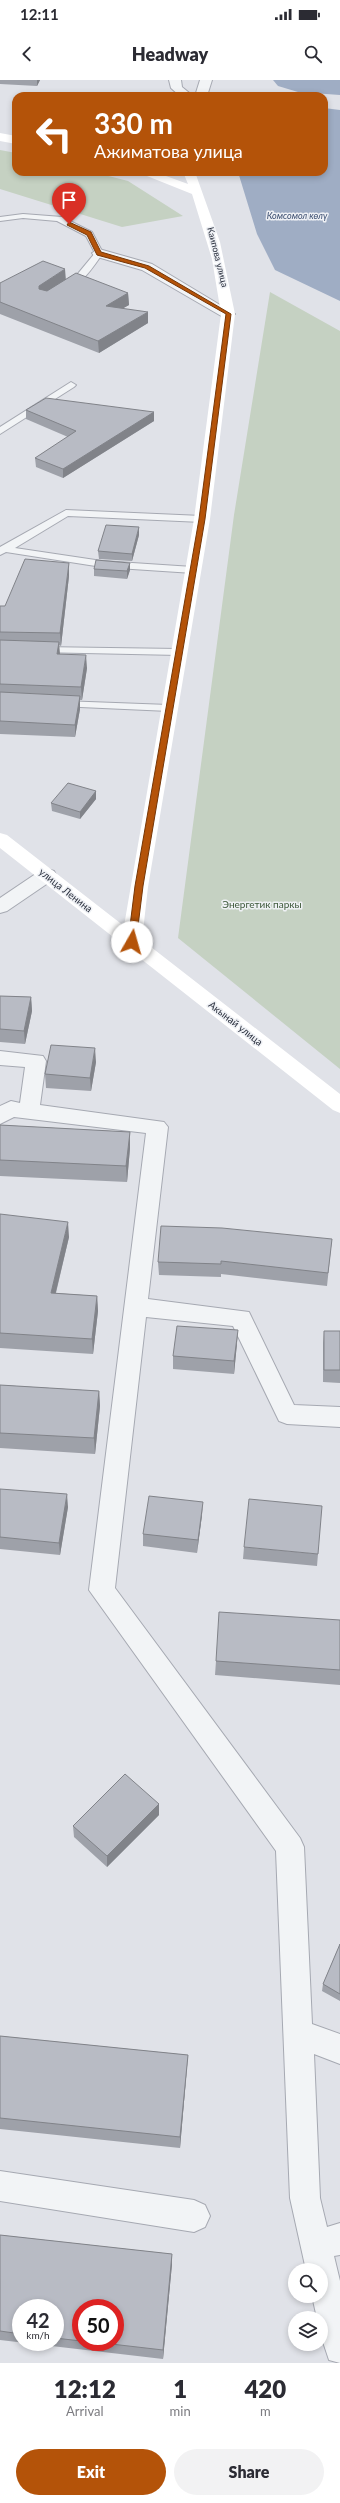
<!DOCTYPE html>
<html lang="en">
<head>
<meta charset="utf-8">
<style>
	:root { --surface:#fff; --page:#f2f2f3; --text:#2b2b33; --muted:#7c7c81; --accent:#b45309 }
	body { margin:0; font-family:Lato,sans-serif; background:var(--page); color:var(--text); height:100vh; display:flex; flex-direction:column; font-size:15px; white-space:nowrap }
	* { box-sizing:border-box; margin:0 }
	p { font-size:13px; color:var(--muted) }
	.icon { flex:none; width:22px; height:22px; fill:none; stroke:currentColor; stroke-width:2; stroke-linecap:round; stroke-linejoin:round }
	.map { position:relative; height:2283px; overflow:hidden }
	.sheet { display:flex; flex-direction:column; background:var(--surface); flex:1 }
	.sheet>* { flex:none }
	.hud { position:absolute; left:12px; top:12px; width:316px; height:84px; border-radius:12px; box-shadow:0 2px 6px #0003; background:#b45309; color:#fff; overflow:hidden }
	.fabs { position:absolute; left:288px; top:2183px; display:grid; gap:8px }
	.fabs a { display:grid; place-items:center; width:40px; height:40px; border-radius:50%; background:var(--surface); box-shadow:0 2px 6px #0003; font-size:20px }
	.speed { position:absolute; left:12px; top:2219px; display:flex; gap:8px; font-size:20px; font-weight:700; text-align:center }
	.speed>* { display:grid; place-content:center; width:52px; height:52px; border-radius:50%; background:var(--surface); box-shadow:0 2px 6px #0003; line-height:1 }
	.speed small { font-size:10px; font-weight:400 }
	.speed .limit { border:6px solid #d22; background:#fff; color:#111 }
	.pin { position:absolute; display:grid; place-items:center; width:34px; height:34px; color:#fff; margin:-41px -17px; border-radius:50% 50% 50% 0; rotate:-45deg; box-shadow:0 0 4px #0007 }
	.pin .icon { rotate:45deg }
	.me { position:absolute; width:44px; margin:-22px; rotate:7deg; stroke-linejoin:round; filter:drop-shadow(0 0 3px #0008) }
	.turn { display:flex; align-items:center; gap:14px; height:84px; padding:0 16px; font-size:18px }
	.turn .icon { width:52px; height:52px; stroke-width:2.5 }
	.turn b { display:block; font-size:28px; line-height:34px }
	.eta { display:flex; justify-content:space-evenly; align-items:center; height:68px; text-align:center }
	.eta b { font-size:24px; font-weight:800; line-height:28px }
	.action { display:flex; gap:8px; margin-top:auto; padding:8px 16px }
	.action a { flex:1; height:46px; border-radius:24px; background:var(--accent); color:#fff; font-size:16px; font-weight:800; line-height:46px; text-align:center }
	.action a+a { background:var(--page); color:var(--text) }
	.status { display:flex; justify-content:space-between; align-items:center; height:28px; padding:0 20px; background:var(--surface); direction:ltr }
	.status svg { height:11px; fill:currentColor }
	header { display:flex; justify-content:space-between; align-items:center; height:52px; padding:0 16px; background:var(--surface); font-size:18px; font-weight:800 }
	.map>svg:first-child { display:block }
</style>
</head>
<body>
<div class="status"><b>12:11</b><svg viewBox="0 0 49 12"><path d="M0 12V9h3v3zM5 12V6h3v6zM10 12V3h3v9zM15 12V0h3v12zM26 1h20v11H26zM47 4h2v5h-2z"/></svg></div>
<header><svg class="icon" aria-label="back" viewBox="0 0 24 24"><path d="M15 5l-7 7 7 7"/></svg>Headway<svg class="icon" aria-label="search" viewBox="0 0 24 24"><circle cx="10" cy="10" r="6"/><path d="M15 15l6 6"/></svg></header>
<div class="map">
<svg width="340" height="2283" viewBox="0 0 340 2283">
	<rect width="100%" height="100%" fill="#e0e2e8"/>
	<!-- green -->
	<path fill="#c5d1c2" d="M0,70L16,73V92H93L128,101L183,136L122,147L0,109Z
		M270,212L340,251V989L178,858L234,435Z"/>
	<!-- water -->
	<path fill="#9fadc4" d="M324,28L340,30V221L275,190L257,154L238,92H324Z"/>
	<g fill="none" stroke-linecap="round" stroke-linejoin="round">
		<!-- river -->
		<path fill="#9fadc4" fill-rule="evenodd" d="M273,0H340V15L298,12L278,6Z"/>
		<!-- service casing -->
		<g stroke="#a6a9b2" stroke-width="2">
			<path id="service" d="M23,134L62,137L92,152L103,173C95,184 79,211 62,208V204L76,196L95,173L86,156L57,141L23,138L0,141V137Z
				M71,302L76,305L74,307L0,354V347Z
				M66,430L202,436L207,439L202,442L68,436L15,468L102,481L193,487L198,490L193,493L102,487L6,472L0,475V467Z
				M40,567L179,569L184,572L179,575L36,572L35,570Z
				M62,621L169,625L175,628L169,631L58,626V622Z"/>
		</g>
		<!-- minor casing -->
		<g stroke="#a6a9b2" stroke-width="2">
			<path id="minor" d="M169,0H181L182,7L193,16H180L171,8Z
				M99,169L152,184L235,234L228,238L223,237L142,190L94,176L92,173Z
				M47,789L54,791L56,795L54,799L7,831L0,833V818L40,791Z
				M0,971L43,976L46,981L40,1025L164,1042L168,1047L148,1219L249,1232L294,1325L340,1327V1347L287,1344L279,1341L233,1246L146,1237L115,1508L300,1758L304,1767L312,1944L340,1954V1984L314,1974L320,2118L327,2147L340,2143V2175L334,2176L340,2201V2283L329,2280L321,2256V2238H317L312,2216H321V2190H306L290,2118L276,1771L89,1510L146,1053L14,1037L0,1044V1026L11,1021L20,1023L25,987L0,985Z
				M0,2091L194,2120L205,2125L210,2136L205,2147L194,2152L0,2121Z"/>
		</g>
		<!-- tertiary casing -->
		<g stroke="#a6a9b2" stroke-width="2">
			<path id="tertiary" d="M200,0H212L207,16H195Z"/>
		</g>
		<!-- service -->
		<use href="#service" fill="#f2f4f6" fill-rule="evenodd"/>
		<!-- minor -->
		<use href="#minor" fill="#f2f4f6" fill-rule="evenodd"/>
		<!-- tertiary -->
		<use href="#tertiary" fill="#f2f4f6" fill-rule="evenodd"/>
		<!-- secondary -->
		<path fill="#fff" fill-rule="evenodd" d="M0,53L16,56V64L0,61Z
			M137,92H155L188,104L183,92H195L220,162L235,234L210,439L148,807L142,860L340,1014V1033L333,1030L0,768V753L7,755L124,846L194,439L221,234L212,179L192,114Z"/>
	</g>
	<!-- wall -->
	<path fill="#9ea1a9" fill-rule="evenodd" d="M0,0H40L37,6L0,4Z
		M65,200L128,213L129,225L123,228L148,243L99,273L0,234V203Z
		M26,330L154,332V341L63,398L36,387L35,378L68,357L26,339Z
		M139,455L132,481L99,479L98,471Z
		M130,483V490L127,499L94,496V489Z
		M69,496L61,566L59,565V574L87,588L82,620H80V629L75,657L0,654V526H5Z
		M96,711V719L80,739L52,731L51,723Z
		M0,916L31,917L32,931L25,964L0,962Z
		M96,982L91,1011L46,1008L45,994Z
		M0,1045L130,1052V1068L127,1102L0,1096Z
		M0,1134L69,1157L56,1213L97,1216L98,1231L93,1274L0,1268Z
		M332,1159L327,1206L221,1194V1197L159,1195L158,1182Z
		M324,1251H340V1303L323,1302V1263Z
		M237,1263L234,1294L173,1289V1276Z
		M0,1305L99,1311L100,1326L95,1374L0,1368Z
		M0,1409L68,1427L60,1475L0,1469Z
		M202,1435L197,1473L143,1466V1454Z
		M244,1467L318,1474L317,1486L243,1479Z
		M340,1540V1605L215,1595L216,1581Z
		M159,1735L107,1787L74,1757L73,1746Z
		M340,1864V1921L322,1911L323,1904Z
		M0,1956L188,1975L187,1987L180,2068L0,2049Z
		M0,2155L172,2174V2184L163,2279L0,2260ZM21,2228H55V2262H21ZM81,2228L115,2262H81Z"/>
	<!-- shaded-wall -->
	<path fill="#818389" d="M37,0H40L37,6Z
		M65,189L66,201L39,218V206Z
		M128,213L129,225L106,238V226Z
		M148,232V243L99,273L98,261Z
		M154,332V341L63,398V389Z
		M139,447V455L132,481V474Z
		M69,483V496L61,566L60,553Z
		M130,483V490L127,499V491Z
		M59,562L60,574H57Z
		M86,575L87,588L82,620L81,607Z
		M80,616V629L75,657V645Z
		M96,711V719L80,739V732Z
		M31,917L32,931L25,964L24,951Z
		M95,968L96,982L91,1011L90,998Z
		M130,1052V1068L127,1102L126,1086Z
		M68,1142L69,1157L52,1228L51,1213Z
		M97,1216L98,1231L93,1274L92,1259Z
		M238,1250L237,1263L234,1294V1281Z
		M99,1311L100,1326L95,1374L94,1358Z
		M67,1414L68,1427L60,1475L59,1463Z
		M203,1422L202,1435L197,1473L198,1460Z
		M159,1724V1735L107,1787V1776Z
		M188,1975L187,1987L180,2068V2057Z
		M172,2174V2184L163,2279V2270Z"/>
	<!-- building -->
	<path fill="#b8bbc4" stroke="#818389" d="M43,181L65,189L39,206V209L47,211L76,193L128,213L106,226L148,232L98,261L0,222V203Z
		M46,318L154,332L63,389L35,378L76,351L26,330Z
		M106,445L139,447L132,474L98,471Z
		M25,479L69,483L60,553L0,552V526H5Z
		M96,480L130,483L127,491L94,489Z
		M0,560L59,562L57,574L86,575L81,607L0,604Z
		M0,612L80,616L75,645L0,641Z
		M68,703L96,711L80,732L51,723Z
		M0,916L31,917L24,951L0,949Z
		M51,965L95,968L90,998L45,994Z
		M0,1045L130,1052L126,1086L0,1080Z
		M0,1134L68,1142L51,1213L97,1216L92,1259L0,1253Z
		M161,1146L222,1148L332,1159L328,1193L221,1181V1184L158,1182Z
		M177,1246L238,1250L234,1281L173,1276Z
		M324,1251H340V1290H324Z
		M0,1305L99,1311L94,1358L0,1353Z
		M0,1409L67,1414L59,1463L0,1457Z
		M149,1416L203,1422L198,1460L143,1454Z
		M249,1419L322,1426L318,1474L244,1467Z
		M219,1532L340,1540V1590L216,1581Z
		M125,1694L159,1724L107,1776L73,1746Z
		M340,1864V1914L323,1904Z
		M0,1956L188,1975L180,2057L0,2038Z
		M0,2155L172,2174L163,2270L94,2262H115V2228H81V2261L55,2258V2228H21V2254L0,2251Z"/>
	<!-- route -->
	<path fill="#b45309" stroke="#753606" d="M69,142L91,152L101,172L149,186L231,234L205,439L143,806L136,862L132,864L128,862L135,806L199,439L226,234L145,188L97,175L87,155L67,145Z"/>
	<g text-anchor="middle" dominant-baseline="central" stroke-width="3" stroke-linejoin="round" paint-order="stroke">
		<!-- far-water labels -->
		<g font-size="9" font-style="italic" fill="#384b6e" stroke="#eff1f5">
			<text x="297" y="135">Комсомол көлү</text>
		</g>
		<!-- far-street labels -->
		<g font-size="9" fill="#2a303e" stroke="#eff1f5">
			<text transform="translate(218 177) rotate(76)">Каипова улица</text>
		</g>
		<!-- street labels -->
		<g font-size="10" fill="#2a303e" stroke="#eff1f5">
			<text transform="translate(66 810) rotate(38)">улица Ленина</text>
			<text transform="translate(236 943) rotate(38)">Акынай улица</text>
		</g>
		<!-- park labels -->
		<g font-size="10" fill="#3c5839" stroke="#eff1f5">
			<text x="262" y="824">Энергетик паркы</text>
		</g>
	</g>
</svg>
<div class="fabs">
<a><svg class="icon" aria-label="search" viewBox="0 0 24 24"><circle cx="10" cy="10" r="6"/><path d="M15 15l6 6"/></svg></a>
<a><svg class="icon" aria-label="layers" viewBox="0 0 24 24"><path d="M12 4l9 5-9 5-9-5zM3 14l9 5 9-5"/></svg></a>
</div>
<div class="speed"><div>42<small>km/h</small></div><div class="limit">50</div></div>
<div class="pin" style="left:69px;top:144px;background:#d93025"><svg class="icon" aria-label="arrive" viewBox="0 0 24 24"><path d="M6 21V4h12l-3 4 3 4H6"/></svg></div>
<svg class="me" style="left:132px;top:862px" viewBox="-20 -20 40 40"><circle r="19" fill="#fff"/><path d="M0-13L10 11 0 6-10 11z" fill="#b45309"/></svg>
<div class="hud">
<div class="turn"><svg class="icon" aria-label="left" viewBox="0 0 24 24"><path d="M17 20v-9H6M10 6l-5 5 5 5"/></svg><div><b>330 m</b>Ажиматова улица</div></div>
</div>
</div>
<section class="sheet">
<div class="eta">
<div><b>12:12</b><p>Arrival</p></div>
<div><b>1</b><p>min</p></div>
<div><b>420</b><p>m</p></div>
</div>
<div class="action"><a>Exit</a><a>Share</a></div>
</section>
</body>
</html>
